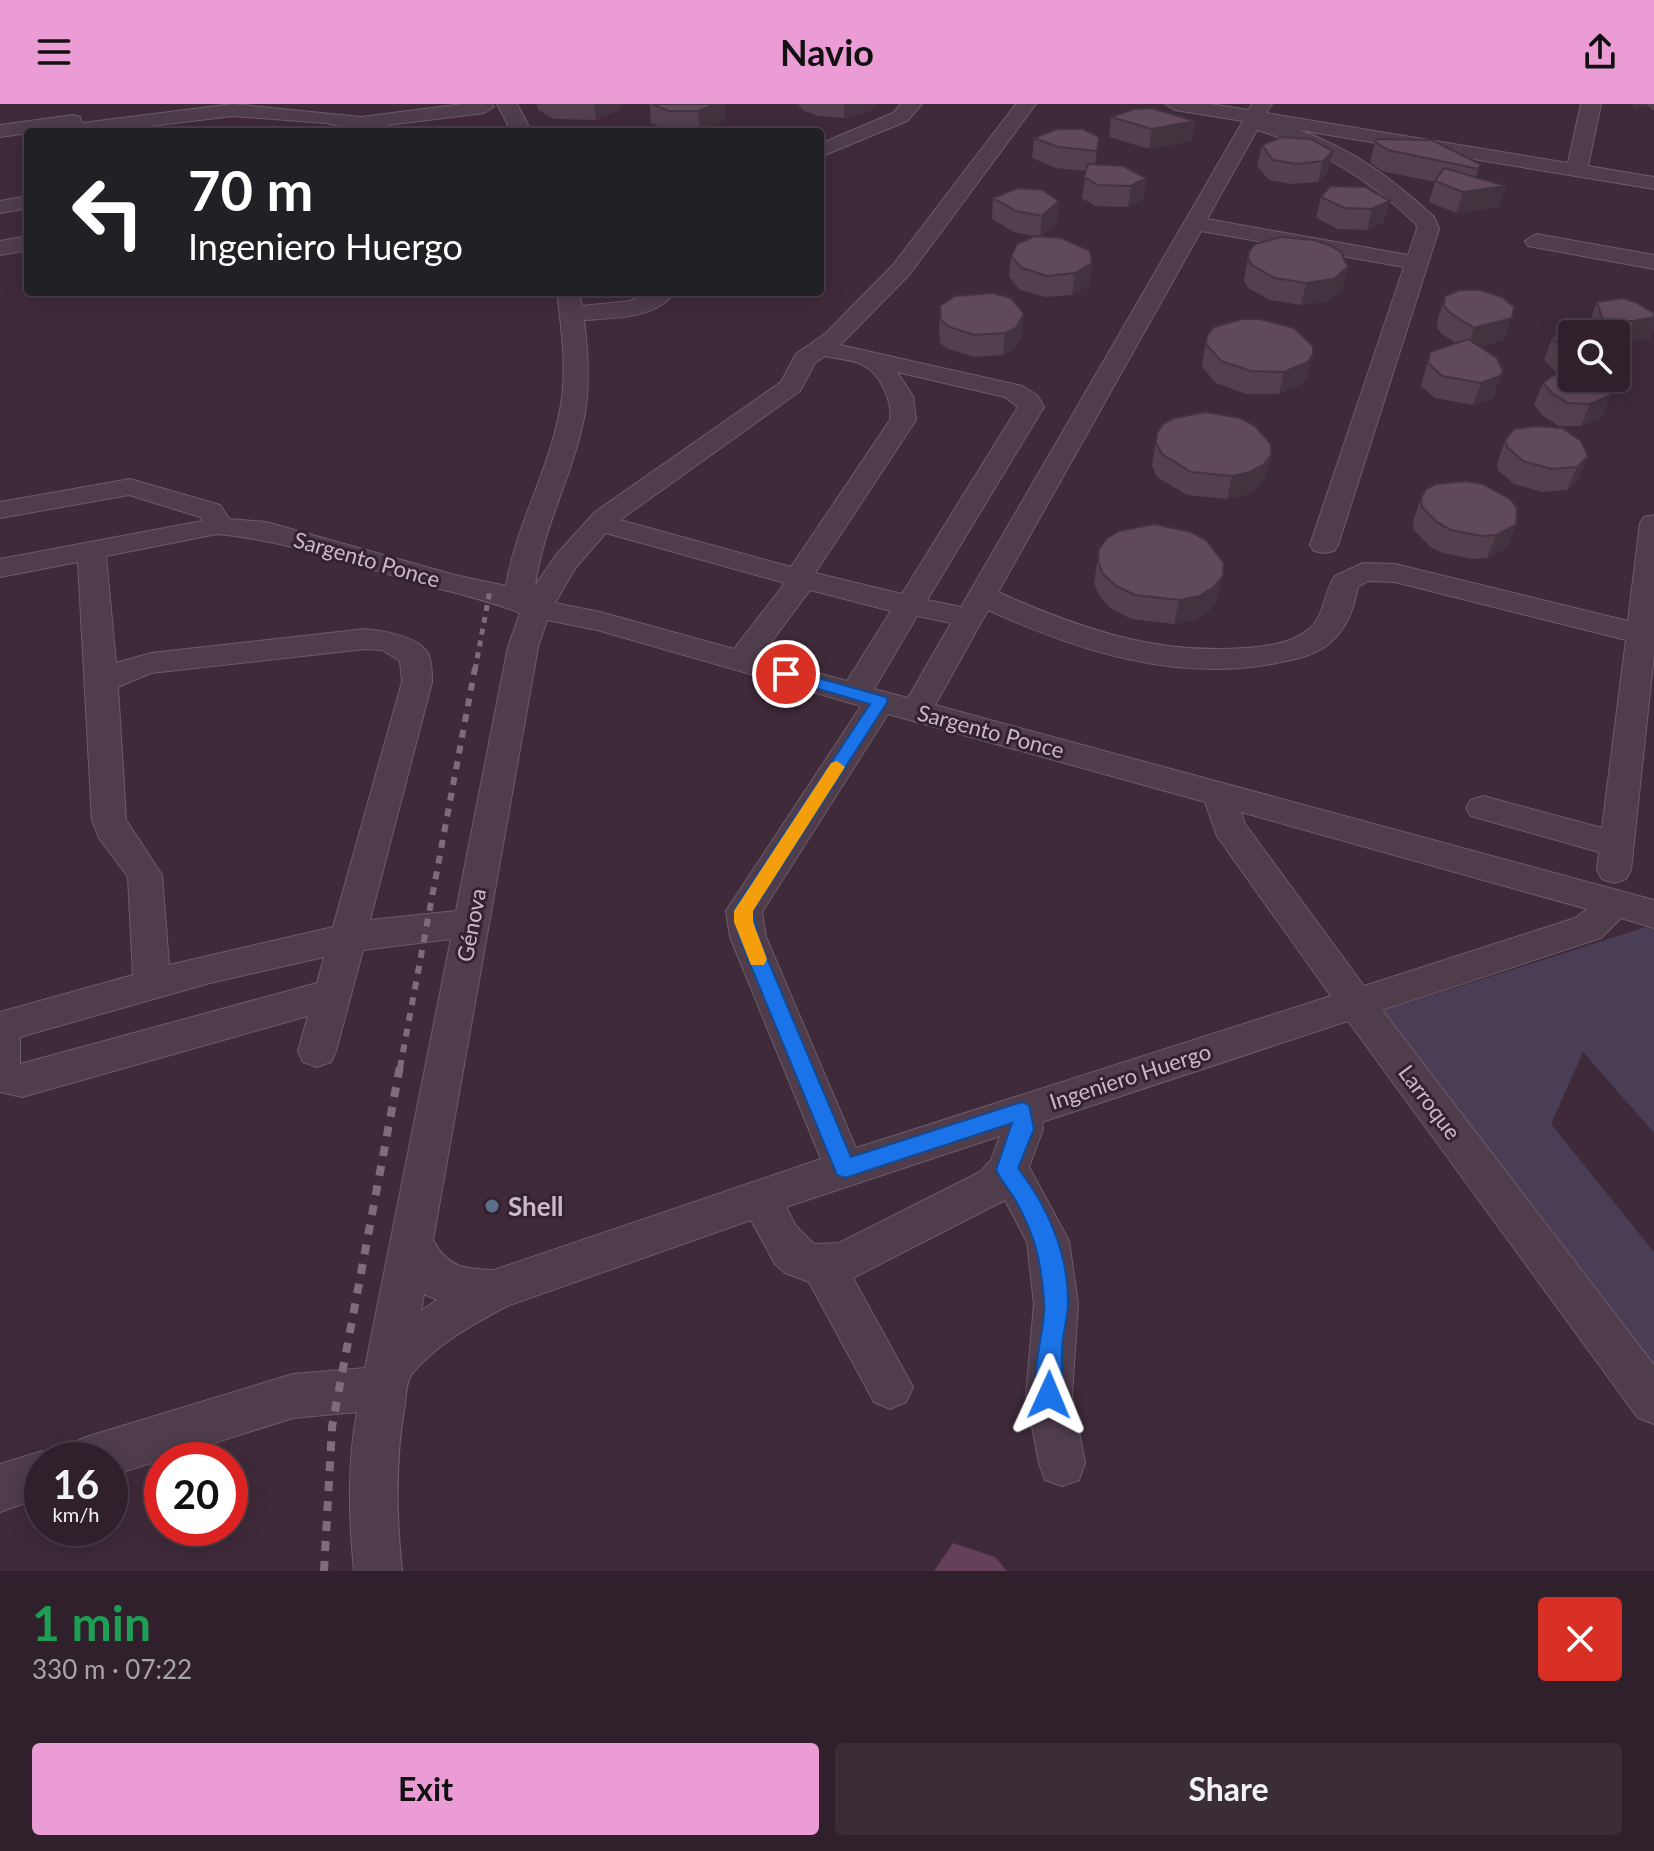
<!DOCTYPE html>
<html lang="en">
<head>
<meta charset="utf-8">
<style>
	:root { --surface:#2f202c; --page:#3b2d38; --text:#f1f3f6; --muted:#a7a3a9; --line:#4a3e48; --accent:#ec9cd5 }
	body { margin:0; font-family:Lato,sans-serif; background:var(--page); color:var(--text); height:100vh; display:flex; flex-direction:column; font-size:30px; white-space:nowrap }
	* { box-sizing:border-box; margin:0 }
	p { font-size:26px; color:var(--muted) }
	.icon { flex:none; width:44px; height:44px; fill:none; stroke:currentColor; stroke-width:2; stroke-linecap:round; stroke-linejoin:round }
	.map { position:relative; height:1467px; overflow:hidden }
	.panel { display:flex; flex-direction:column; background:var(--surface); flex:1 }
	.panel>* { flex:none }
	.hud { position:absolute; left:24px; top:24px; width:800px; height:168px; border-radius:8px; box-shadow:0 4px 20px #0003,0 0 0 2px var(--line); background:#202124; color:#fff; overflow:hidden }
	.buttons { position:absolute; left:1558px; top:216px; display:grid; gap:16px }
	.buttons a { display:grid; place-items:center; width:72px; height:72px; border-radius:8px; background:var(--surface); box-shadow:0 4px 20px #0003,0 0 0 2px var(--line); font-size:40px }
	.speed { position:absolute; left:24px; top:1338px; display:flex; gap:16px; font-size:40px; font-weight:700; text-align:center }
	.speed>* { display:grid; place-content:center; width:104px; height:104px; border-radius:50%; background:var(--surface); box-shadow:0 4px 20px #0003,0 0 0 2px var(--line); line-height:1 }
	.speed small { font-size:20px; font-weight:400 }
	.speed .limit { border:12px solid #d22; background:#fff; color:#111 }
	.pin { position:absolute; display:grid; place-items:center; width:68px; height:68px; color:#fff; margin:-34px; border:4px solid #fff; border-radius:50%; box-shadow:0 2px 8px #0007 }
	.me { position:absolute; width:88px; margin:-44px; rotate:1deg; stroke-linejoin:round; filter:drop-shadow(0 0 6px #0008) }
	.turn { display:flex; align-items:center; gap:28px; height:168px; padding:0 32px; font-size:36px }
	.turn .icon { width:104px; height:104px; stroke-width:2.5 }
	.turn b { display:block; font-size:56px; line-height:68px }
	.round { display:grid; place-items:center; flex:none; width:84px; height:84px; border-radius:8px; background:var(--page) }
	.summary { display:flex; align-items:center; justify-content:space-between; height:136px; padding:0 32px }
	h1 { font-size:48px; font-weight:700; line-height:60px; color:#1e9e55 }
	.cta { display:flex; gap:16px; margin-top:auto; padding:16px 32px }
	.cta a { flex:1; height:92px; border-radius:8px; background:var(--accent); color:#111; font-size:32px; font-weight:700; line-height:92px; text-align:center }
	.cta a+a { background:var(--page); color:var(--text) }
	header { display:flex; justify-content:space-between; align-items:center; height:104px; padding:0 32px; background:var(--accent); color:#111; font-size:36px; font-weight:700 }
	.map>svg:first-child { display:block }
</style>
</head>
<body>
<header><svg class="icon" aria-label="menu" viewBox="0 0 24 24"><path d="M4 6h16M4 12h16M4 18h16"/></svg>Navio<svg class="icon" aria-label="share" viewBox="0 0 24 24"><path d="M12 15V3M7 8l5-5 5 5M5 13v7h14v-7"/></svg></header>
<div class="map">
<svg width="1654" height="1467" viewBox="0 0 1654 1467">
	<rect width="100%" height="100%" fill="#3f2a3a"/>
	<!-- green -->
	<path fill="#493e55" d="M1646,823L1654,825V1029L1583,948L1551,1020L1654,1148V1263L1380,908Z"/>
	<!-- water -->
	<path fill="#64405a" d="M953,1439L995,1453L1007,1467H934Z"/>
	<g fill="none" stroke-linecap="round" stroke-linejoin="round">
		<!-- minor casing -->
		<g stroke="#6c5b68" stroke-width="2">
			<path id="minor" d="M233,0L361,13L463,0H492L494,3L484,9L388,21L398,28H371L325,19L233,12L100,28L43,27L0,33V21L73,11L80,13L82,19Z
				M497,0H517L528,21L523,28H503L508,21Z
				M901,0H922L907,17L820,53V40L893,9Z
				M1016,0H1036L909,171L840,241L1022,282L1037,291L1044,303L927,496L961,503L1243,17L1175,6L1165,0H1210L1249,6L1252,0H1272L1266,9L1568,59L1581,0H1601L1588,62L1654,73V85L1299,26C1352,45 1393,75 1434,113L1439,125L1338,441L1334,447L1324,449L1314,447L1310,441L1404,163L1201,127L998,488C1078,524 1156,551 1245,544C1267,542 1291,540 1309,525C1326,510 1323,489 1335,472L1363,459L1395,460L1628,517L1640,419L1644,413L1654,411V550L1631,766L1626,775L1614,779L1602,775L1597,766L1599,748L1471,712L1466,704L1471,696L1483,692L1602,724L1626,536L1395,478L1368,477L1358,483C1354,503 1348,522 1332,537C1318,551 1296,555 1277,559C1177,579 1078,547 988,506L935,601L1654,796V824L1621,814L1601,834L1382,906L1654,1261V1320L1638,1314L1348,917L1042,1018L1043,1025L1029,1063L1069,1137L1078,1200L1072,1291L1085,1359L1079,1376L1062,1382L1045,1376L1039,1359L1026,1291L1034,1200L1027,1138L1005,1096L853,1174L913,1283L906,1298L890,1305L874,1298L809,1178L785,1169L775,1160L751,1116L507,1202C475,1219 435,1241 412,1270C406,1277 406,1291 405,1300C395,1356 396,1410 402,1467H354C349,1414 347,1361 357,1308L293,1314L110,1372V1356H63L70,1340L86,1333L293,1270L365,1264L451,835L363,846L336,947L331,958L317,963L303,958L298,947L308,912L22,993L0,988V908L133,871L128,773L99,734L92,716L78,458L0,473V455L202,417L200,413L129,391L0,414V398L130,375L220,401L229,415L266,418L455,471L506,482C516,422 547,370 559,311C568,270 562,229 557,188H579L582,202L630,197L650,188H675C656,215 614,214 584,216C588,247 590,278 585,309C574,369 543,422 535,482L556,451L595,408L781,278L796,250L826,229L893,161ZM1257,26C1320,45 1369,75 1416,120L1417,125L1408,151L1207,115ZM825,252C836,255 852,255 863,261C880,269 893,298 890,316L791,463L620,416L800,287L815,259ZM897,268L1005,293L1018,303L902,490L815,469L916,316L913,292ZM606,429L785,479L734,545L600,508L555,499L576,463ZM217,430C285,436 349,459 414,478C450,488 485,495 520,509L508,543L456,807L370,816L432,578C432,570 432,559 429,552C422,532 383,527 365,525L151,549L116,559L106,452ZM810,486L891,507L847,577L760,553ZM917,512L951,519L908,594L874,585ZM547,516L597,526L861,602L726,807L730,833L821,1055L494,1166C465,1165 448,1164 433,1136L538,543ZM365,545L382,546L400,557L402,578L333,823L169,861L162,771L126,716L118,583L151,569ZM888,610L1205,698L1217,732L1331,892L856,1044L766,833L762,808ZM1241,708L1587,805L1575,814L1364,882L1245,720ZM324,853L317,879L20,960V933L210,879ZM1000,1032L991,1056L980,1068L839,1139L814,1140L796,1122L786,1103ZM424,1190L437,1196L421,1207Z
				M28,92V104L0,109V97Z
				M1536,130L1654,151V165L1528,142L1525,137Z
				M28,132V146L0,151V137Z
				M42,1347L60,1356H42V1393L0,1408V1360Z"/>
		</g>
		<!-- minor -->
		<use href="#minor" fill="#4f3d4b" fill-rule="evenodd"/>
		<!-- rail-far2 -->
		<path stroke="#7f6b7a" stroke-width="5" stroke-dasharray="6 6" stroke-linecap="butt" d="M475,566L490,486"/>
		<!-- rail-far1 -->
		<path stroke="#7f6b7a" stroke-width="6" stroke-dasharray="8 8" stroke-linecap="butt" d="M400,964L475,564"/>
		<!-- rail -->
		<path stroke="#7f6b7a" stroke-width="8" stroke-dasharray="10 10" stroke-linecap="butt" d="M324,1467L332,1323L400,962"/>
	</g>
	<!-- wall -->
	<path fill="#533f4d" d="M537,0H622L617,7L596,16L554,15L538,6Z
		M650,0H725V16L700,27H671L651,19Z
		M798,0H876L869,8L844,14L818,12L803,6Z
		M1633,0H1654V7L1646,1L1634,4Z
		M1111,13L1195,17L1191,37L1149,45L1109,33Z
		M1099,33L1095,60L1146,74L1143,95L1128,103L1095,102L1082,94L1086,67L1056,64L1032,54L1034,34Z
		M1376,35L1480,60L1476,73L1506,82L1499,103L1456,109L1429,98L1435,78L1382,67L1370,58Z
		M1262,41L1333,47L1328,67L1318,78L1292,80L1269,76L1257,62Z
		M1365,83L1384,118L1367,126L1338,125L1316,114L1321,93Z
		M993,94L1059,97L1057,118L1041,132L1092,159L1089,181L1072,191L1045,193L1020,186L1009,173L1011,152L1035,132L1014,128L992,115Z
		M1249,147L1348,163L1342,185L1329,197L1301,201L1270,196L1248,184L1244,176Z
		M1445,192L1504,236L1480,243L1495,289L1492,295L1473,301L1435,294L1421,282L1430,248L1456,239L1442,230L1437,224L1438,214Z
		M1623,194L1637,199L1654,209V224L1650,234L1625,239H1616V230H1572V274H1597H1596L1611,291L1601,314L1581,322H1559L1543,312L1534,301L1543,279L1557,270L1544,256L1552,234L1568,225L1591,227L1589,220L1597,198Z
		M940,202L1022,232L1014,246L1003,251L974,253L948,245L940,239L939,224Z
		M1207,231L1313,250L1307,273L1302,280L1279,290H1246L1216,279L1202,263Z
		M1157,329L1271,351L1265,374L1258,384L1245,391L1227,395L1187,391L1157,373L1152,362Z
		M1505,336L1581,337L1579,374L1567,386L1542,388L1514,380L1498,366L1497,359Z
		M1421,394L1516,421L1507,444L1487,454L1473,455L1443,449L1430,443L1414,426L1413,417Z
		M1099,445L1217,495L1209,507L1194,516L1174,520L1131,515L1112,505L1100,493L1094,480Z"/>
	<!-- shaded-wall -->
	<path fill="#43333f" d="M594,0H622L617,7L596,16Z
		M715,0H725V16L700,27L698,7Z
		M844,0H876L869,8L844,14Z
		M1635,0H1647L1634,4Z
		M1195,17L1191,37L1149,45L1152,25Z
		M1333,47L1328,67L1318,78L1323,57Z
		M1146,74L1143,95L1128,103L1131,82Z
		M1506,82L1499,103L1456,109L1463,88Z
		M1059,97L1057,118L1040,133L1042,112Z
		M1390,97L1384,118L1367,126L1372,105Z
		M1092,159L1089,181L1072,191L1075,169Z
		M1348,163L1342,185L1329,197L1301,201L1306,179Z
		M1024,210L1022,232L1014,246L1003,251L1005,229Z
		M1654,213V224L1650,234L1625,239L1634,217Z
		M1512,214L1504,236L1467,246L1474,224Z
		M1313,250L1307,273L1302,280L1279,290L1284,268Z
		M1503,267L1492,295L1473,301L1481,279Z
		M1611,291L1601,314L1581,322L1590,300Z
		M1271,351L1265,374L1258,384L1245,391L1227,395L1232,372Z
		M1588,352L1579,374L1567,386L1577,363Z
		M1516,421L1507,444L1487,454L1496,431Z
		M1223,472L1217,495L1209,507L1194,516L1174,520L1179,496Z"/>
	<!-- building -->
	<path fill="#60495a" stroke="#43333f" stroke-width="2" d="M652,0H715L698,7H669Z
		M1151,4L1195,17L1152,25L1111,13L1134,5Z
		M1057,25H1083L1099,33L1097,47L1058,43L1034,34Z
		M1282,33L1311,35L1333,47L1323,57L1297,60L1273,56L1262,41Z
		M1376,35L1432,36L1480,60L1479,65L1388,46L1375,38Z
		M1088,60L1123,62L1146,74L1131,82L1098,81L1084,73Z
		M1444,64L1506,82L1463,88L1435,77Z
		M1330,82L1365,83L1390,97L1372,105L1344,104L1321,93Z
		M1018,84L1043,86L1059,97L1042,112L1016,107L993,94Z
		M1035,132L1062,134L1090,147L1092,159L1075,169L1047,172L1022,164L1011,152L1017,140Z
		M1281,133L1314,136L1329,141L1341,148L1348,163L1334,175L1306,179L1275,174L1253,162L1248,155L1249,147L1255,140Z
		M1460,186H1481L1502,193L1514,203L1512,214L1474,224L1449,208L1444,202L1445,192Z
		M993,189L1011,194L1024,210L1016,224L1005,229L975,231L949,223L941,216L940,202L955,192Z
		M1623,194L1637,199L1654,209V213L1634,217H1603L1597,198Z
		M1242,215H1260L1294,224L1313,242V250L1308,258L1284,268L1251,267L1221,257L1206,240L1207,231L1214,223Z
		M1568,225L1609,228L1610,230H1572V256L1552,234Z
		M1468,235L1497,254L1503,267L1500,272L1481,279L1442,272L1428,259L1430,248Z
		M1572,266V274H1596L1611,291L1590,300L1568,299L1552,289L1543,279L1552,272Z
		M1206,308L1240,314L1255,322L1271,340V351L1263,361L1250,368L1232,372L1191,368L1162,350L1156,339L1157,329L1163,320L1174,314Z
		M1536,322L1562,324L1581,337L1588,352L1577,363L1551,365L1523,357L1507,343L1505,336L1514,325Z
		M1466,377L1483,380L1510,395L1517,404L1516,421L1496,431L1481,432L1451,426L1438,419L1422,403L1421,394L1426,385L1436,380Z
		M1154,420L1191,428L1206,436L1224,459L1223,472L1214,483L1199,492L1179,496L1135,491L1116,482L1103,470L1098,457L1099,445L1106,435L1119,427Z"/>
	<!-- route -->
	<path fill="#1a73e8" stroke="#114b97" stroke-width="2" d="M786,565L886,593L888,597L753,807L758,833L851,1053L1022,998L1029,1001L1034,1025L1018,1064C1048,1103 1069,1151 1068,1201C1067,1216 1063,1230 1062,1244C1061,1262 1065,1282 1058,1299L1049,1303L1040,1299C1027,1267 1047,1229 1044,1196C1041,1157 1035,1131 1016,1097C1010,1086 1001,1077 996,1066L1012,1019L845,1074L837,1071L739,833L734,807L737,801L870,600L781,574L778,570Z"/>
	<!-- slow -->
	<path fill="#f59e0b" d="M837,657L845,663L753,807V818L767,855L764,861H751L734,818V807L831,659Z"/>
	<!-- markers -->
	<circle fill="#5c6f8a" stroke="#342230" stroke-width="3" cx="492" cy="1102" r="8"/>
	<g text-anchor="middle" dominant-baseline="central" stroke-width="6" stroke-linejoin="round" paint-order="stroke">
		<!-- street labels -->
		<g font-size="22" fill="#c9bac5" stroke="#342230">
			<text transform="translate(367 455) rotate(16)">Sargento Ponce</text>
			<text transform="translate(991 627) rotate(15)">Sargento Ponce</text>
			<text transform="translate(471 821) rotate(-79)">Génova</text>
			<text transform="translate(1130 972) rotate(-18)">Ingeniero Huergo</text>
			<text transform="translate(1430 998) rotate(53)">Larroque</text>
		</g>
		<!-- near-poi labels -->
		<g font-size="26" font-weight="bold" fill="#c9bac5" stroke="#342230" text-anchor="start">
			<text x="508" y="1102">Shell</text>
		</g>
	</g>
</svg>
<div class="buttons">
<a><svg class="icon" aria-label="search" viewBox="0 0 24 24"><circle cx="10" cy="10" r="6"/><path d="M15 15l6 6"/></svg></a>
</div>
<div class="speed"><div>16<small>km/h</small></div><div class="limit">20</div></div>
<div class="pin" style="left:786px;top:570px;background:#d93025"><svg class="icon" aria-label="arrive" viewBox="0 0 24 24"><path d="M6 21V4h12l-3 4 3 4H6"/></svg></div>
<svg class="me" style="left:1049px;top:1291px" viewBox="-20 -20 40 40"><path d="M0-17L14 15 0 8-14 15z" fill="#1a73e8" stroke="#fff" stroke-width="4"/></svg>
<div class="hud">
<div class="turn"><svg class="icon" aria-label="left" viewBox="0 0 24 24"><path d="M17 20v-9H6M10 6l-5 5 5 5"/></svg><div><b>70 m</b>Ingeniero Huergo</div></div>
</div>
</div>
<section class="panel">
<div class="summary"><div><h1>1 min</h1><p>330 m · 07:22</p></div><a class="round" style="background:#d93025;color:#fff"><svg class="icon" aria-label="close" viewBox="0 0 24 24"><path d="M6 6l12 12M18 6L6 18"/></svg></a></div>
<div class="cta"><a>Exit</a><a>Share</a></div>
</section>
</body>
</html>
